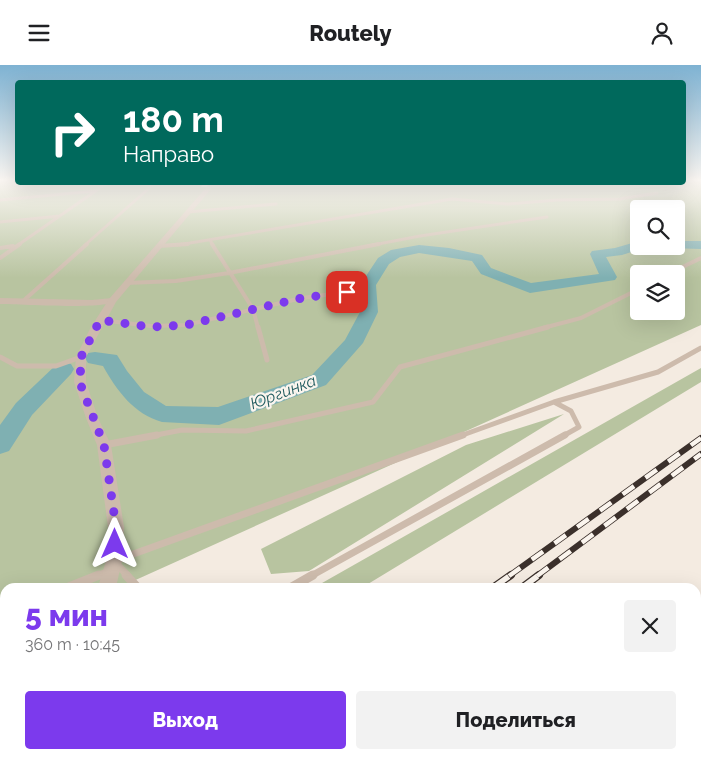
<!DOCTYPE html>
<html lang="ru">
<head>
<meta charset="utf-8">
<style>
	:root { --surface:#fff; --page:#f2f2f2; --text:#202124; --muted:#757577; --accent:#7c3aed }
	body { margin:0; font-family:Raleway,sans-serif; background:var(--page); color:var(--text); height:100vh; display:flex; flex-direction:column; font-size:19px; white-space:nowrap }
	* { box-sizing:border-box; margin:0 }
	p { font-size:16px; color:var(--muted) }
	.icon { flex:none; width:28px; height:28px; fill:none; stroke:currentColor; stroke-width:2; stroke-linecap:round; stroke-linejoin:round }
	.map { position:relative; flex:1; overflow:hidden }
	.sheet { position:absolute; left:0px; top:518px; width:701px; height:176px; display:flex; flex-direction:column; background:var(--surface); border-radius:15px 15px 0 0; box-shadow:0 5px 20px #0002 }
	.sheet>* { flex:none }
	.top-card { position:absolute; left:15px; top:15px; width:671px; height:105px; border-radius:5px; box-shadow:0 5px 20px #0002; background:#00695c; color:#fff; overflow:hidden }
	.tools { position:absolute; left:630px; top:135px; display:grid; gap:10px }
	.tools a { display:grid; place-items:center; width:55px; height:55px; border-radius:5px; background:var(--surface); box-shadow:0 5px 20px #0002; font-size:25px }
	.pin { position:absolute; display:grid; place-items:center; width:42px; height:42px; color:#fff; margin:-21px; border-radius:10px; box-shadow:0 2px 8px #0006 }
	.me { position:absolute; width:55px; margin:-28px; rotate:0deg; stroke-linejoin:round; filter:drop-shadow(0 0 4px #0008) }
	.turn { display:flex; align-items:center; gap:18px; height:105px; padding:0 25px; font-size:22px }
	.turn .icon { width:65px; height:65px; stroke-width:2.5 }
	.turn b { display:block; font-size:35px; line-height:42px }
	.round { display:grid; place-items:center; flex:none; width:52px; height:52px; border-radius:5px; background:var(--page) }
	.summary { display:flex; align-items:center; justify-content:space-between; height:85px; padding:0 25px }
	h1 { font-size:30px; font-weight:800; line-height:38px; color:var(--accent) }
	.action { display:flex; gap:10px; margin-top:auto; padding:10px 25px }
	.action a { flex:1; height:58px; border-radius:5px; background:var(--accent); color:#fff; font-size:20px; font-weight:800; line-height:58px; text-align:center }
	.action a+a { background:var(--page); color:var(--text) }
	header { display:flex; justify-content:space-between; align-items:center; height:65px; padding:0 25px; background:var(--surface); font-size:22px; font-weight:800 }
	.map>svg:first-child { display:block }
</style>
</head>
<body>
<header><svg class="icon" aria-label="menu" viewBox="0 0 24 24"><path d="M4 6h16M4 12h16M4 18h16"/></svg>Routely<svg class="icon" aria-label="person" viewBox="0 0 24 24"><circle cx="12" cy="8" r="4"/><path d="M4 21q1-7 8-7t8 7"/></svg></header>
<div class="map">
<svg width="701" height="693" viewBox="0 0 701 693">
	<rect width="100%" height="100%" fill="#f4ebe1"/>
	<!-- green -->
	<path fill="#b8c4a0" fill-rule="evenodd" d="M0,116H17L18,118H204L201,122L374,120L380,118H684V116H701V260L120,522H5V575L0,577ZM639,144H676V181H639ZM639,209H676V246H639Z
		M701,303V317L363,522H315Z
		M564,349L309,506L271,509L261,484L466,380Z"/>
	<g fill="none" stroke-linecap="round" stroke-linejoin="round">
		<!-- river -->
		<path fill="#7fb0b2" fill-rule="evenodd" d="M639,176V181H645L644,183L622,190L606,192L617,212L615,215L530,228L481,209L472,196L419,188L400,192L389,199L376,220L378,247L363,278L326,320L219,360L162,357C134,349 117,326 103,301L88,298L85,293L88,288L95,287L117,290L127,306L144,327L166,341L218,342L312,310L345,275L360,247V220L378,193L391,185L419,180L449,183L482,190L491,203L531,218L599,209L590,189L592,186L615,183Z
			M676,176H701V184L671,183L670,181H676Z
			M64,297L71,299L74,304L71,309L32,350L9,386L0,389V360L16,338L57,299Z"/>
		<!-- path -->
		<path stroke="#b9a596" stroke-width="1" stroke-dasharray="1 1" stroke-linecap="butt" d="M663,126L701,116"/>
		<!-- service-far4 -->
		<path stroke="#cdbbac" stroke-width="3" d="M210,121L249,122L327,118
			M0,135L95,126
			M188,147L276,139
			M0,157L60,151
			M210,175L213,180
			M18,180L107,118
			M85,180L155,118
			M178,180L452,134L507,139L557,135L620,134L657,128
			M373,180L420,171L547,152"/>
		<!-- service-far3 -->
		<path stroke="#cdbbac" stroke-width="4" d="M212,179L253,244L258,263
			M159,181L188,179
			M0,183L13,181
			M0,193L20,179
			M668,209L701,193
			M126,218L176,216L229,208L379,179
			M22,237L87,179
			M100,255L151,261L186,260L302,233L347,227
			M543,263L581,253L639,224"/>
		<!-- service-far2 -->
		<path stroke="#cdbbac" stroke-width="5" d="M258,262L267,295
			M0,292L17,301H56L81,292
			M554,337L571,346L579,362L563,371
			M151,371L182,365L246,366L373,337L400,302L548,262
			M460,371L554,337L658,307L701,283"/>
		<!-- service-far1 -->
		<path stroke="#cdbbac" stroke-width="7" d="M104,380L157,370
			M96,511L107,507
			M128,511L114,496L463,370
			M311,511L565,370"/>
		<!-- service -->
		<path stroke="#cdbbac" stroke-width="9" d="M126,510L137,522
			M69,522L99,510
			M292,522L313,510
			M0,550L5,548"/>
		<!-- minor -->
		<path fill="#cdbbac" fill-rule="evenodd" d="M0,233L92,235L112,233L116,236C104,245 20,239 0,239Z"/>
		<!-- tertiary -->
		<path fill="#cdbbac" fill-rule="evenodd" d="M210,118H216L116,237L86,292V317L98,353L111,380L124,462L122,496L116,522H98L106,496L108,462L97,380L86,353L74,317L76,292L91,262L109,234Z
			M29,689H51L49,693H27Z"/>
		<!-- secondary -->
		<path fill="#a18a7d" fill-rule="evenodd" d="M701,562V582L696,584V564Z
			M569,689H593L591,693H567Z"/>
		<!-- rail-far1 casing -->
		<g stroke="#3b302b" stroke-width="6">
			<path id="rail-far1" d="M509,511L701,373
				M537,511L701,389"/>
		</g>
		<!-- rail casing -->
		<g stroke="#3b302b" stroke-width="8">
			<path id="rail" d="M494,522L511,510
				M523,522L539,510
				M259,693L264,689
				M295,693L300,689"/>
		</g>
		<!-- rail-far1 -->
		<use href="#rail-far1" stroke="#fbf5ee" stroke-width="4.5" stroke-dasharray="14" stroke-linecap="butt"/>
		<!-- rail -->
		<use href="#rail" stroke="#fbf5ee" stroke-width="5.5" stroke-dasharray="18" stroke-linecap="butt"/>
	</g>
	<!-- sky -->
	<linearGradient id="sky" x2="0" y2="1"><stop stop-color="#7eb2d2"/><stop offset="0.54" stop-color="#faf6f2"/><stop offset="1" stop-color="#faf6f2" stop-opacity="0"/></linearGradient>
	<rect width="701" height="213" fill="url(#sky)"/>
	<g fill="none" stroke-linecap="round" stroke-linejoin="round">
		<!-- route -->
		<path stroke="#7c3aed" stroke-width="9" stroke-dasharray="0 16.2" d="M115,479L116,462L104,380L80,318L81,292L100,255L151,262L186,260L302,233L347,227"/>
	</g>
	<g text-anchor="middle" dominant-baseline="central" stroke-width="4.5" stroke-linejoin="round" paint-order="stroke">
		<!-- water labels -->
		<g font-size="16" font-style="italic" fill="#1f5a5e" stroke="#fbf5ee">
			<text transform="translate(283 327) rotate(-21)">Юргинка</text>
		</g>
	</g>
</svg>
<div class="tools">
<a><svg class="icon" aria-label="search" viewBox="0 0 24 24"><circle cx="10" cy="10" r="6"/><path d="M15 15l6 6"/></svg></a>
<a><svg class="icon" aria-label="layers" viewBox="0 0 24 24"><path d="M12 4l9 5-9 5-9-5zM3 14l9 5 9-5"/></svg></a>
</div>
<div class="pin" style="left:347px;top:227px;background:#d93025"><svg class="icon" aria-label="arrive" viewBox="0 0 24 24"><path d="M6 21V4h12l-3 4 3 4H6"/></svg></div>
<svg class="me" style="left:115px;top:479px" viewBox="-20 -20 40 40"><path d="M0-17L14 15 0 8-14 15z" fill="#7c3aed" stroke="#fff" stroke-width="4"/></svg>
<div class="top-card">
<div class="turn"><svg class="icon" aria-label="right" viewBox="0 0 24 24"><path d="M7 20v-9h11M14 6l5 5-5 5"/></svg><div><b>180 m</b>Направо</div></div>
</div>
<section class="sheet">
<div class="summary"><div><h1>5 мин</h1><p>360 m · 10:45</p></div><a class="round"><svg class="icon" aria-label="close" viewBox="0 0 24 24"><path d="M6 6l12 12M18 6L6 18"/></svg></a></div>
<div class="action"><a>Выход</a><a>Поделиться</a></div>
</section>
</div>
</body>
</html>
